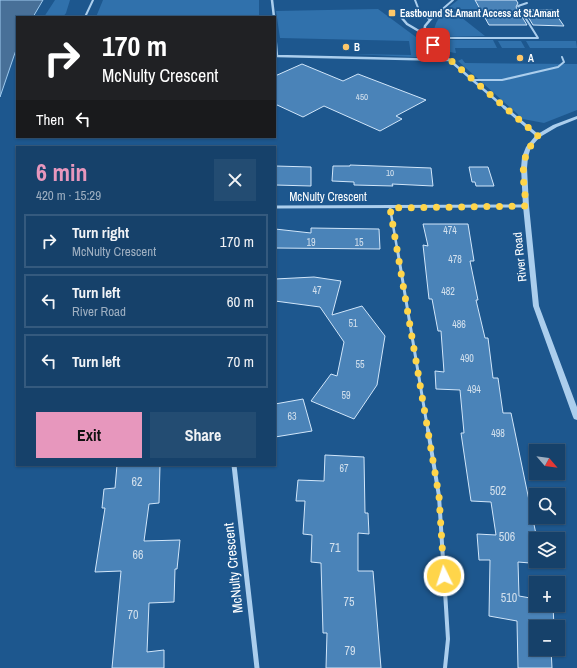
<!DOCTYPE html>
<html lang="en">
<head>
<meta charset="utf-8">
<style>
	:root { --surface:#16416a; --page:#234c72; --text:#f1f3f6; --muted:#9eafc1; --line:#355a7e; --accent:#e797bd }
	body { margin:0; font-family:"Archivo Narrow",sans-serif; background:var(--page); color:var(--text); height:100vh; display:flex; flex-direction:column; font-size:15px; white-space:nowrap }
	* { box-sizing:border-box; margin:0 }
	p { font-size:13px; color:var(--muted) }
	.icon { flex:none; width:22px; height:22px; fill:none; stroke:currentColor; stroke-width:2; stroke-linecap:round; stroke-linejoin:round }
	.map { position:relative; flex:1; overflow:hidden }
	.panel { position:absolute; left:16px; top:146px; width:260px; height:320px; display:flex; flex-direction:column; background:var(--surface); border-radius:0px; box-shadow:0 1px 3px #0004,0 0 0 1px var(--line) }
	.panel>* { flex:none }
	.hud { position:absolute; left:16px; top:16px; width:260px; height:122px; border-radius:0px; box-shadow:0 1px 3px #0004,0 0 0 1px var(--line); background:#202124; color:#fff; overflow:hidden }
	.needle { width:26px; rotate:118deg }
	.controls { position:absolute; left:529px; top:444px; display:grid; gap:8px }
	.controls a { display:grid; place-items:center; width:36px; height:36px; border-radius:0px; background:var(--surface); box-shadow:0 1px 3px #0004,0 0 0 1px var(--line); font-size:20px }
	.pin { position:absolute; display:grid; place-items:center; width:34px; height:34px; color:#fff; margin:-17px; border-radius:8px; box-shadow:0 2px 6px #0006 }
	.me { position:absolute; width:44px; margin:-22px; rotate:356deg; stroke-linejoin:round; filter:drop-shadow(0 0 3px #0008) }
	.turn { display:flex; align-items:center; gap:14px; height:84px; padding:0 20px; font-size:18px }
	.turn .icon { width:52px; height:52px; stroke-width:2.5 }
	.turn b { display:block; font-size:28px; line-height:34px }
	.then { display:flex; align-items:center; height:38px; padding:0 20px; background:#0003; gap:8px; font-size:15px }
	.round { display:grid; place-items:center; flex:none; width:42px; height:42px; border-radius:0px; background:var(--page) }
	.head { display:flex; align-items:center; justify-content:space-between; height:68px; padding:0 20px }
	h1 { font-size:24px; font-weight:700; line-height:30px; color:var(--accent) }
	.cta { display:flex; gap:8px; margin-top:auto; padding:8px 20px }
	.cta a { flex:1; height:46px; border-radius:0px; background:var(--accent); color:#111; font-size:16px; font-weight:700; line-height:46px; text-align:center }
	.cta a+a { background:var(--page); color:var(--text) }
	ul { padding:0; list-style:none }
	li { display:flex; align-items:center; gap:12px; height:54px; margin:0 8px 6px; padding:0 12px; border:2px solid var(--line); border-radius:0px }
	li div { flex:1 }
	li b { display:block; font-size:15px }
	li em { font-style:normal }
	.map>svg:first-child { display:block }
</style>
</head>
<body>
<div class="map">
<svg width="577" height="668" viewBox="0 0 577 668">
	<rect width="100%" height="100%" fill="#1d578e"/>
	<!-- green -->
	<path fill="#3071ac" d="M55,0H70L66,13L63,17H44Z
		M103,0H259V17H96Z
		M458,0H475L480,9H456L449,7Z
		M378,9L420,40L437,56L435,58L351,54L411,55L409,41L280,38L276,11Z
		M447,9L452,10L485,36L441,37L434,35C433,25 440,15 447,9Z
		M443,40H493L497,48H455L456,53H455L445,51L437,41Z
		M498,41H521L525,48H502Z
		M526,41H576L577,48H530Z
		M462,59L465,63L577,64V110L544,123L523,119L458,61Z"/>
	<!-- water -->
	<path fill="#487098" stroke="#9ecaef" d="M0,0H43L33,17H17V47L0,97Z"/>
	<!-- building -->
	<path fill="#4a83b8" stroke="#d1e6fa" d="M475,0H516L518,3L516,7L527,25H489Z
		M524,10H553L564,26L533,25Z
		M302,64L343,81L358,74L426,100L396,116L402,119L380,131L324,106L303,117L275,104V76Z
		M350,165L431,168L433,186L392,184L393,186L354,185V182L332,181L333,166H350Z
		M275,166L311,167V186L275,185Z
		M469,167H488L494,186H476L475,182H472Z
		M423,224H468L474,261H470L478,300H476L485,338H488L493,378H498L503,413H511L537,539L536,561H541L542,564L518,562L519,596L536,599V605H553L554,627H536V649H551L552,668H518L517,621L489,616L490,560H479L477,534L496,535L491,502L471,501L461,433H464L460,390L436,389L435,371L444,372L441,331H438L432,299H429L423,245L428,246Z
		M311,228L379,229L380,249L275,248V229L311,233Z
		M314,277L341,281L332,315L362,306L385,336L377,385L354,419L311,401L331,374L337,376L344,342L320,307L275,301V279Z
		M303,399L312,431L275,437V404Z
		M325,455L364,457L365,513H368L369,534L358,533V571H373L381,668H326L327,633H323L321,563L311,562L312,535L303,534L305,501H296L298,480L324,481Z
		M117,465H160L159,503L149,504L144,541L180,540L177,569H175L174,602L149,603L147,652L164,650V668H112L121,571L95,572L105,508H102L104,489L115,488Z"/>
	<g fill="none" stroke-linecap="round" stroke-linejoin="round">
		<!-- service-far3 -->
		<path stroke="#abceed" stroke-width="2" d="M415,0L420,13
			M85,17L93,0
			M430,20L453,0
			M427,38H538L518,6L527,3
			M472,80H502L558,67L564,62L562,57"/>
		<!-- service-far2 -->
		<path stroke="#abceed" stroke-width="2.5" d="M390,208L397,248"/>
		<!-- service-far1 -->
		<path stroke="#abceed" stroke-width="3" d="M397,247L428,431"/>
		<!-- service -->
		<path stroke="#abceed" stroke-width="4" d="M428,430L439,496L448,639L445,668"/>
		<!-- minor-far2 -->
		<path stroke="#abceed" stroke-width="2.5" d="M272,0L274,17
			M414,13L426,14L430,20L425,26L424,34L407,24L401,17Z
			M275,33L277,56L449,60
			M424,34L439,51L505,108"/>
		<!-- minor-far1 -->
		<path stroke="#abceed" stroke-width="3" d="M504,107L538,136
			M275,207L526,206"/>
		<!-- minor -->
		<path stroke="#abceed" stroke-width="5" d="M234,465L257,668"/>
		<!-- tertiary -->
		<path fill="#abceed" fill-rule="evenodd" d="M577,116V119L557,127L540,137L531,147L528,157L527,168L529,206L539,306L577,407V420L574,419L573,417L533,306L523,206L521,168L522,157L526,147L536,135L553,125Z"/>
	</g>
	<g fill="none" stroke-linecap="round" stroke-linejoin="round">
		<!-- route -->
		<path stroke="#ffd54a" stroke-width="7" stroke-dasharray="0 12.6" d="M433,45L538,136C517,160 524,177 526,206L390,208L439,496L444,576"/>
	</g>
	<!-- markers -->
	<g fill="#fdc769" stroke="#1d578e" stroke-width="1.5">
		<rect x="388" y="9" width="8" height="8" rx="2"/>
		<circle cx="346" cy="47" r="4"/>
		<circle cx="520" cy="58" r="4"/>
	</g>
	<g text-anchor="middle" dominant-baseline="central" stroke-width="3.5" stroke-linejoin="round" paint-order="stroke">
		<!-- far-number labels -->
		<g font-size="9" fill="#d2e0ed">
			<text x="362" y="97">450</text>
			<text x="390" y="173">10</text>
		</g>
		<!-- far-poi labels -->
		<g font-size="10" font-weight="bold" fill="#fff" stroke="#1d578e" text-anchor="start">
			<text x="400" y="13">Eastbound St.Amant Access at St.Amant</text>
			<text x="354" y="47">B</text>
			<text x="528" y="58">A</text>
		</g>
		<!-- number labels -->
		<g font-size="10" fill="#d2e0ed">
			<text x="450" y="230">474</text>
			<text x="311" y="242">19</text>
			<text x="359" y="242">15</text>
			<text x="455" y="259">478</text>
			<text x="317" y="290">47</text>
			<text x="448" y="291">482</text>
			<text x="353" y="323">51</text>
			<text x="459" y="324">486</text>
			<text x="467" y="358">490</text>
			<text x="360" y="364">55</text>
			<text x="474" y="389">494</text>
			<text x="346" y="395">59</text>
			<text x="292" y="416">63</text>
			<text x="498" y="433">498</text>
			<text x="344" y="468">67</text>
		</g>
		<!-- street labels -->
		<g font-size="12" fill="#fff" stroke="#1d578e">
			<text x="328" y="197">McNulty Crescent</text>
			<text transform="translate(520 257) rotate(-96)">River Road</text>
		</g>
		<!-- near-number labels -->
		<g font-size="12" fill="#d2e0ed">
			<text x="137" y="482">62</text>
			<text x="498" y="491">502</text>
			<text x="507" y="537">506</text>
			<text x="335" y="548">71</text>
			<text x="138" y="555">66</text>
			<text x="509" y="598">510</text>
			<text x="349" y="602">75</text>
			<text x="133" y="615">70</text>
			<text x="350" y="651">79</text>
		</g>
		<!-- near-street labels -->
		<g font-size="14" fill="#fff" stroke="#1d578e">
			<text transform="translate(233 568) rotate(-96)">McNulty Crescent</text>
		</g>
	</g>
</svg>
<div class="controls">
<a><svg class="needle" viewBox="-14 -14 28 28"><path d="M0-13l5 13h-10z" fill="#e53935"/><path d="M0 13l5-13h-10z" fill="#9eafc1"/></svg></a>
<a><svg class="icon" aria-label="search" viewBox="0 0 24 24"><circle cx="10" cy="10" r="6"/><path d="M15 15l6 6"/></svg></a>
<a><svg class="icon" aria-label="layers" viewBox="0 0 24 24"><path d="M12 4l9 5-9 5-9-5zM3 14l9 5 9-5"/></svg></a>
<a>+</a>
<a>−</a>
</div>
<div class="pin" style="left:433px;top:45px;background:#d93025"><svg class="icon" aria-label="arrive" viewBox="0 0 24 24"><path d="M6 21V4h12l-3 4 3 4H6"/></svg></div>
<svg class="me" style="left:444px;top:576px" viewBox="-20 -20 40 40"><circle r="17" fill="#ffd54a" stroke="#fff" stroke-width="3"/><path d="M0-11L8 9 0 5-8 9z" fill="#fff"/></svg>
<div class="hud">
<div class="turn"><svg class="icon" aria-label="right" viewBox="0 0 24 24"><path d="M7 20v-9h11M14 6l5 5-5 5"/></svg><div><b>170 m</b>McNulty Crescent</div></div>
<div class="then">Then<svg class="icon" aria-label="left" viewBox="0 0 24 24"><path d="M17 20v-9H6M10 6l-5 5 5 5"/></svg></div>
</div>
<section class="panel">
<div class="head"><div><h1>6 min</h1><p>420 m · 15:29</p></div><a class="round"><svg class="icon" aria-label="close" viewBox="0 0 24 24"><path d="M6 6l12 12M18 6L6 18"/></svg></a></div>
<ul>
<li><svg class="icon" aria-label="right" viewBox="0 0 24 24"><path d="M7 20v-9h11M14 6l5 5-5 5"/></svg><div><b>Turn right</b><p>McNulty Crescent</p></div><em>170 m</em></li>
<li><svg class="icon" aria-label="left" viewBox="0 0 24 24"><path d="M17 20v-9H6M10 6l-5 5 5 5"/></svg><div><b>Turn left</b><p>River Road</p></div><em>60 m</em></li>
<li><svg class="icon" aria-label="left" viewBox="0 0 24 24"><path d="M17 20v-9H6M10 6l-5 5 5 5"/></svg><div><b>Turn left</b></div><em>70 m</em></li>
</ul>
<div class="cta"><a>Exit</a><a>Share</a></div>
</section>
</div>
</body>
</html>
